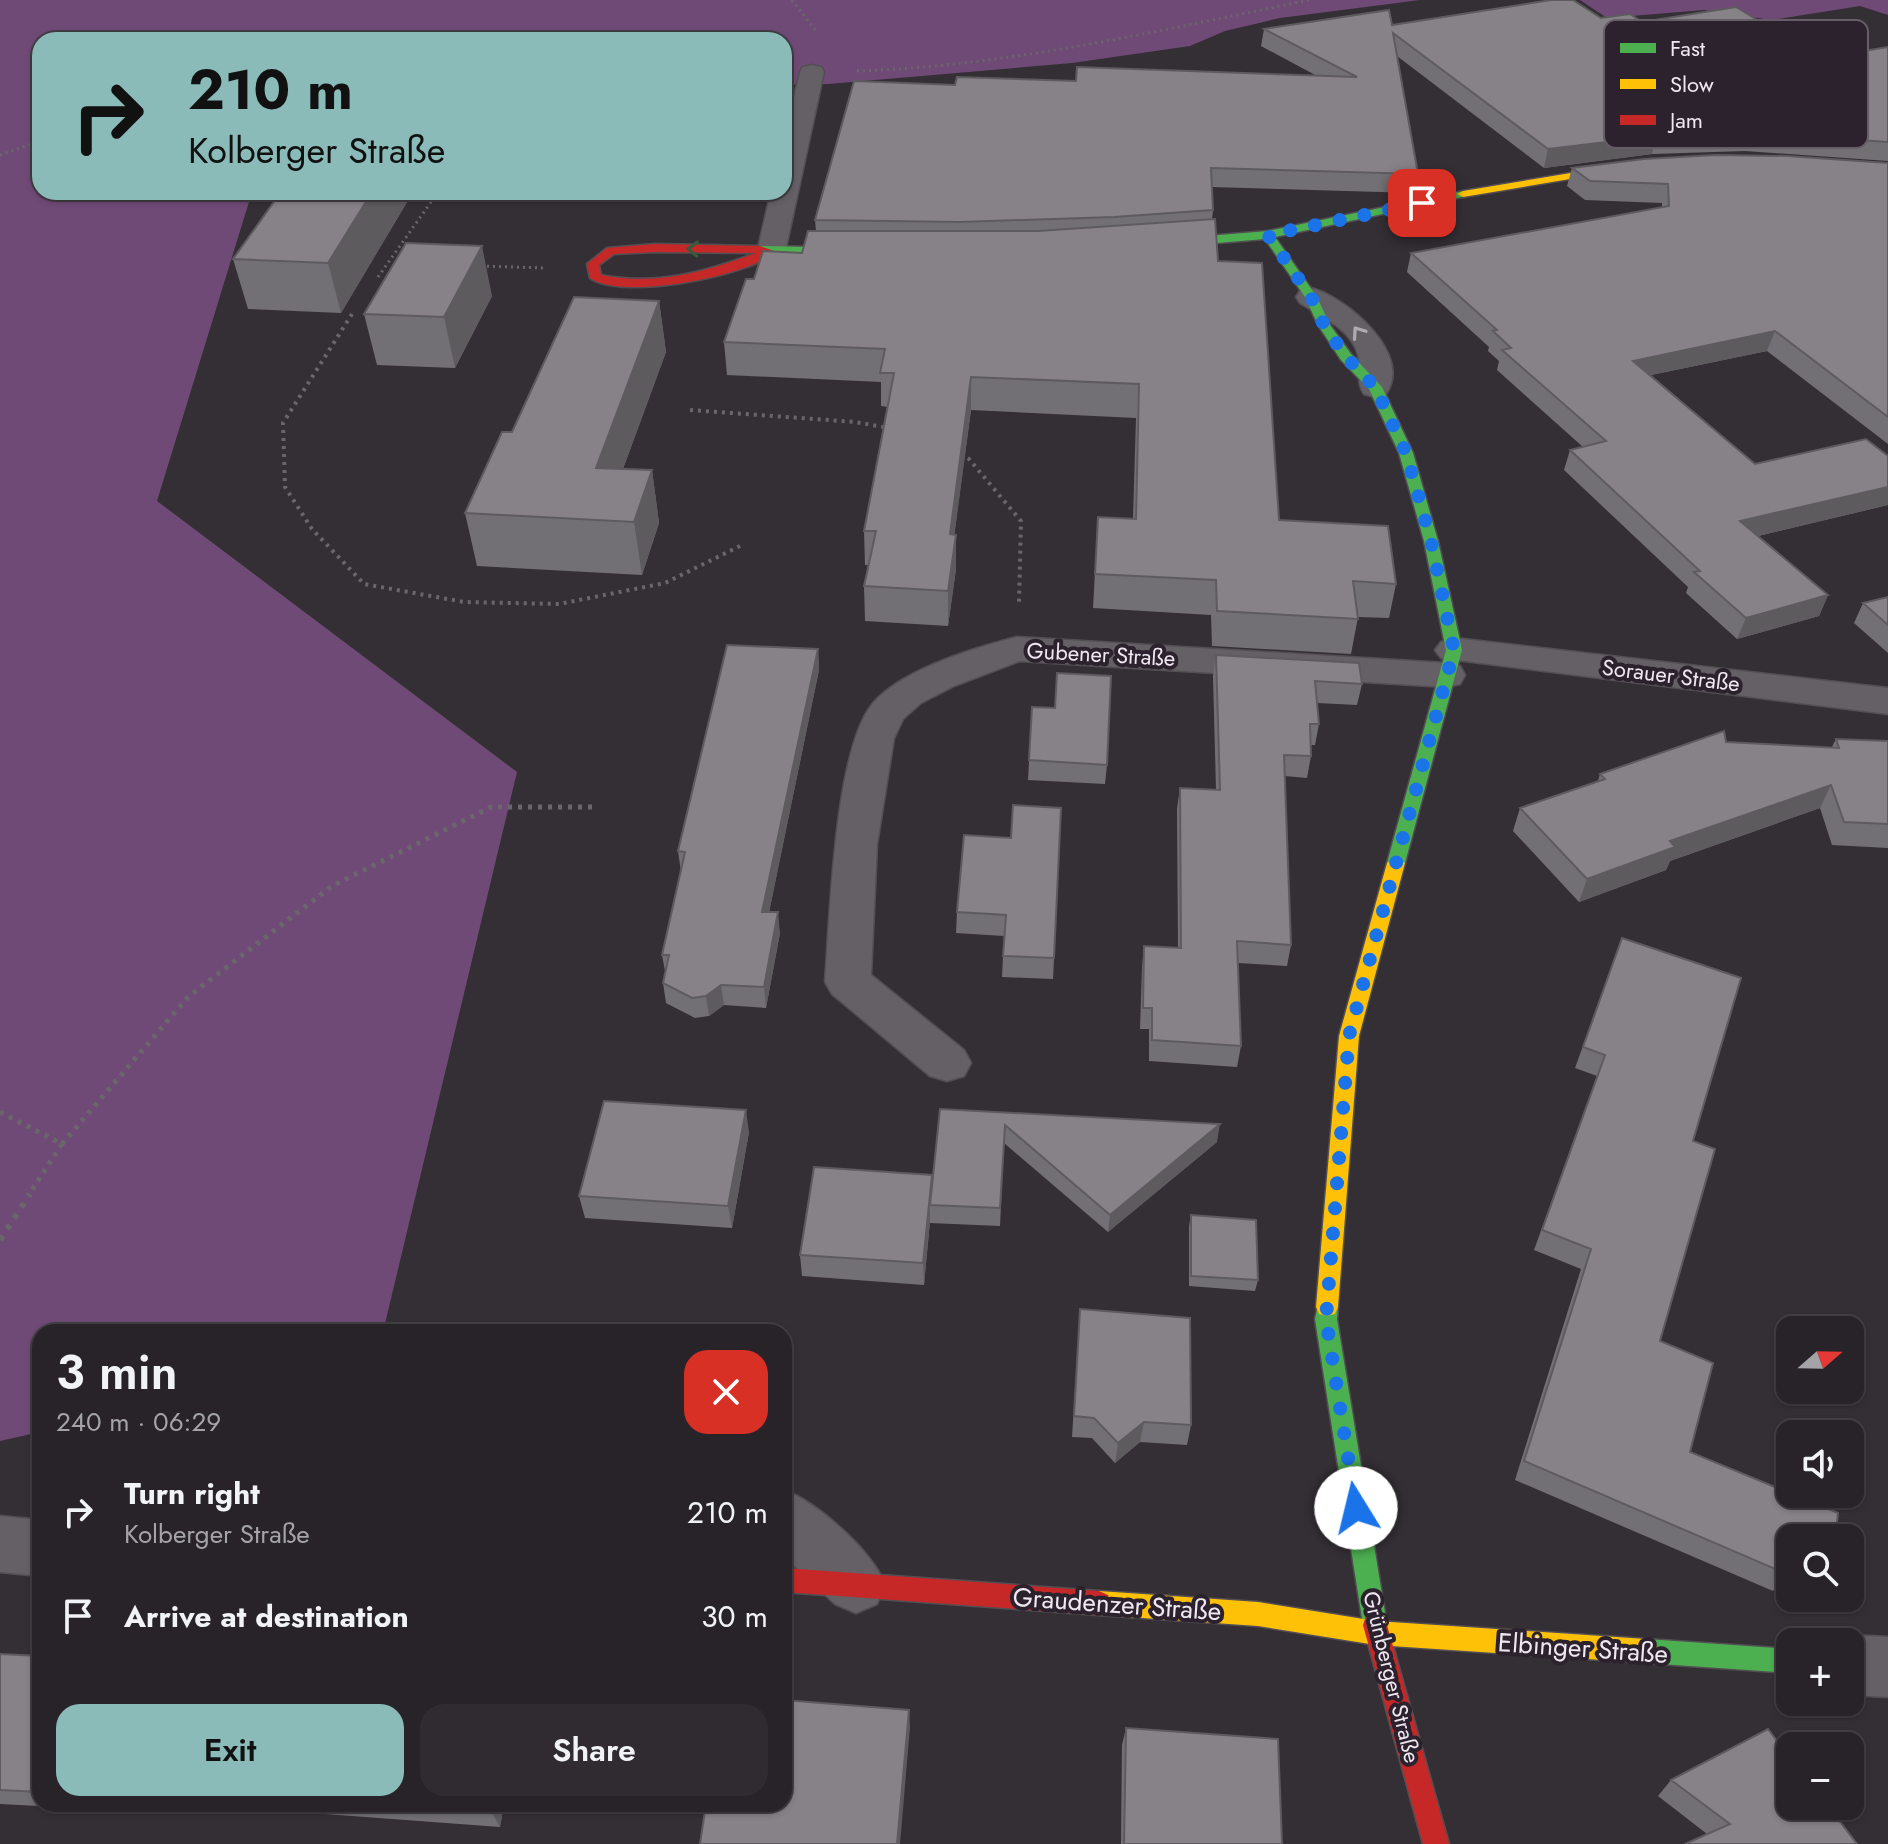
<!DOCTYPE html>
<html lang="en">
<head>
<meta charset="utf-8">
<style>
	:root { --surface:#272328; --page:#2f2b30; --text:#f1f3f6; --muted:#a4a4a8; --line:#434045; --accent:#8bbbb9 }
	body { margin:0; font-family:Jost,sans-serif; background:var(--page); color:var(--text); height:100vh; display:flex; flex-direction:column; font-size:30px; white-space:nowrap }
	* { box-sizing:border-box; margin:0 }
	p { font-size:26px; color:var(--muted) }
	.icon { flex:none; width:44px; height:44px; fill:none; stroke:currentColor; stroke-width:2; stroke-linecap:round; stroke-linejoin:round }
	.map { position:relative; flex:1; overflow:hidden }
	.panel { position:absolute; left:32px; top:1324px; width:760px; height:488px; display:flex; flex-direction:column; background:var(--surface); border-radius:24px; box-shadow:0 2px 6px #0004,0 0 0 2px var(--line) }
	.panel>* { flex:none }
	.guide { position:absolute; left:32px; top:32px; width:760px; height:168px; border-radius:24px; box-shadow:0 2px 6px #0004,0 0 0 2px var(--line); background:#8bbbb9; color:#111; overflow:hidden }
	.needle { width:52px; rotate:70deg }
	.buttons { position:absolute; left:1776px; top:1316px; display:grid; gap:16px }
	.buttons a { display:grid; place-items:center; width:88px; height:88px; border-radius:16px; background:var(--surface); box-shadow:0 2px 6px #0004,0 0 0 2px var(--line); font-size:40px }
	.pin { position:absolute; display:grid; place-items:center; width:68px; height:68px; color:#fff; margin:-34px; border-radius:16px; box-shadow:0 4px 12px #0006 }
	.me { position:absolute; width:88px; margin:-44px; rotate:351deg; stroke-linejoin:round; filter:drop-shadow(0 0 6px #0008) }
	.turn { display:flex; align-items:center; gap:28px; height:168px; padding:0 24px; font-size:36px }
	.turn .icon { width:104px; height:104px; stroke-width:2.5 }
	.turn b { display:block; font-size:56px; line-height:68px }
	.round { display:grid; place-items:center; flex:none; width:84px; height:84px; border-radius:24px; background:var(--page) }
	.summary { display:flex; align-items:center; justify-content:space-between; height:136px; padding:0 24px }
	h1 { font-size:48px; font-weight:600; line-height:60px }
	.action { display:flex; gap:16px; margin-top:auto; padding:16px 24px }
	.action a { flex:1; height:92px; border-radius:24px; background:var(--accent); color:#111; font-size:32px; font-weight:600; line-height:92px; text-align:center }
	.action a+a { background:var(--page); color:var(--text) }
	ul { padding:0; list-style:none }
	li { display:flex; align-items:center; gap:24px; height:104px; padding:0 24px }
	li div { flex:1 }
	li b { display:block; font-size:30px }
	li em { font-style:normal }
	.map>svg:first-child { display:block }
</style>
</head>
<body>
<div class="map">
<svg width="1888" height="1844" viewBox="0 0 1888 1844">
	<rect width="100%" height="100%" fill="#342f35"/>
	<!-- forest -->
	<path fill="#704a77" d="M0,0H1420L1280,18L1225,31L1190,46L1072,63L828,84L784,85V40H40V192H252L157,501L517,772L383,1332H40V1432L0,1441Z
		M1580,0H1888V15L1860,6L1771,20L1704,10L1607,18Z"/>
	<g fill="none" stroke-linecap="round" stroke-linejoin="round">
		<!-- street casing -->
		<g stroke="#524e53" stroke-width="3">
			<path id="street" d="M812,65L821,67L824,72L785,252L781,258L771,261L761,258L757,252L771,192H784V137L800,72L803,67Z
				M1311,288C1346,297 1414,354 1386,394L1375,397L1364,394C1355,382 1362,369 1358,355C1352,330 1321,316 1300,303L1296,297L1300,291Z
				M1017,637L1446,663L1460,666L1465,675L1460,684L1446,687L1020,661L954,686L921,703L903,719L894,738L877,844L871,975L964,1050L971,1063L964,1076L947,1081L930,1076L832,994L825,982C830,919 834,747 874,702C904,669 974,648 1017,637Z
				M1454,638L1888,688V714L1441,658L1435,650L1441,642Z
				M784,1490C818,1503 871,1550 885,1584L877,1604L856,1613L835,1604L784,1556Z
				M0,1516L40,1520V1576L0,1572Z
				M1850,1635L1888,1637V1697L1850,1695V1642H1832Z"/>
		</g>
		<!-- fast casing -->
		<g stroke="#524e53" stroke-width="3">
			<path id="fast" d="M1463,191L1467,192V196L1275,237L1317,297L1330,325L1351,354L1382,387L1413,453L1438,541L1462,650L1405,863L1396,869L1387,863L1446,650L1424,541L1399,453L1369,389L1341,360L1318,325L1305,297L1265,239L1158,248L1152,244L1158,240L1268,231Z
				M760,246L862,248L868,252L862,256L756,253L754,250Z
				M1327,1298L1335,1300L1338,1307L1337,1319L1387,1625L1384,1634L1375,1637L1366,1634L1363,1625L1315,1319L1319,1300Z
				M1646,1639L1790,1649V1673L1646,1663L1637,1660L1634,1651L1637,1642Z"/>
		</g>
		<!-- slow casing -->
		<g stroke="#524e53" stroke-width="3">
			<path id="slow" d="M1631,163L1635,164V168L1463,197L1457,194L1463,191Z
				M1396,857L1405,863L1359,1036L1338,1307L1335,1314L1327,1316L1319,1314L1316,1307L1339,1036L1387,863Z
				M1099,1591L1258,1602L1376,1621L1646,1639L1655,1642L1658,1651L1655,1660L1646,1663L1376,1645L1258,1626L1099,1615L1090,1611L1087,1603L1090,1595Z"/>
		</g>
		<!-- jam casing -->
		<g stroke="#524e53" stroke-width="3">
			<path id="jam" d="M655,244L760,246L777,252C746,276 624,301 590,278L587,264L607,248ZM655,252L756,253C705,272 656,286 601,275L599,265L614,254Z
				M784,1568L1099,1591L1108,1595L1111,1603L1108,1611L1099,1615L784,1592Z
				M1375,1613L1384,1616L1387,1625L1449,1844H1423L1363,1625L1366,1616Z"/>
		</g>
		<!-- path-far3 -->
		<path stroke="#6a676b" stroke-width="3" stroke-dasharray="2 4" stroke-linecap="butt" d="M792,0L816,31
			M857,71C1011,66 1160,30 1310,0
			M0,155L40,141
			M481,266L543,268
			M378,277L438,192"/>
		<!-- path-far2 -->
		<path stroke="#6a676b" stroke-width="4" stroke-dasharray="3 5" stroke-linecap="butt" d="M352,314L283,423L285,487L312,529L364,584L464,602L559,604L665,583L740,546
			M690,410L855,422L889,428
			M961,454L969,459L1021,521L1019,604"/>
		<!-- path-far1 -->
		<path stroke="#6a676b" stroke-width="5" stroke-dasharray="4 6" stroke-linecap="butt" d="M0,1112L62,1144L28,1196
			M62,1144L188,997L332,886L491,807H596"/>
		<!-- path -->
		<path stroke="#6a676b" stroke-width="6" stroke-dasharray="5 8" stroke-linecap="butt" d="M0,1240L30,1194"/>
		<!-- street -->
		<use href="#street" fill="#646065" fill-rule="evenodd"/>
		<!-- fast -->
		<use href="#fast" fill="#4caf50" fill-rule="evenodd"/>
		<!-- slow -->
		<use href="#slow" fill="#ffc107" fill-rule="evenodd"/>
		<!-- jam -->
		<use href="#jam" fill="#c62828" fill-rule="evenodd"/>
	</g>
	<!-- wall -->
	<path fill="#737075" d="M1601,18L1772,29L1858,52L1888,47V161L1745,151L1652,154L1544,168L1397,56L1418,174L1415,193L1212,187L1213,210L1212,220L1218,261L1279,520L1396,584L1389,618L1358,617L1351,654L1212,646L1211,615L1093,608L1098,517L1133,519L1136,418L971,410L954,535H956V569L948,626L865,621L864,586L868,565H865L864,531L888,407L881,406V382L727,375L724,342L754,279L802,253L816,231L815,220L955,85L1317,76L1261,46L1264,29Z
		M1888,163V444L1767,351L1651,375L1755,464L1888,456V505L1758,536L1828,595L1819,616L1737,639L1686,593L1688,587L1564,470L1570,450L1583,447L1497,370L1499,361L1488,351L1489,347L1407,272L1411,253L1662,207V203L1585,200L1567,186L1572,168Z
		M281,192H413L341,313L248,309L233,259Z
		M492,296L455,368L377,365L364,314Z
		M659,301L666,352L623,469L652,470L659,523L642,575L477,566L465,513L512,432Z
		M1888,597V653L1854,623L1863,603Z
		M818,649L819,670L769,912L780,933L766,1008L724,1005L709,1016L695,1018L666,1003L663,983L665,971L662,955L681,872L678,851Z
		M1216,655L1362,684L1357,705L1317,703L1319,724L1315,745H1311V756L1307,778L1285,776L1291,945L1287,966L1238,963L1241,1046L1237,1067L1149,1061V1029H1140L1142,967L1144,946L1178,948L1177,809L1180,788L1216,790L1213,676Z
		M1032,707L1107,765L1105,784L1028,780Z
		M1836,739L1888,741V848L1832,845L1820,808L1670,861L1666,870L1579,902L1513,831L1520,808L1598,781L1600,774L1832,747Z
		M1011,838L1054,958L1053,979L1002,977L1004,936L956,933L957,912Z
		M1622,938L1693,1141L1660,1341L1690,1452L1790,1538V1588L1779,1583L1773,1591L1515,1480L1581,1269L1534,1250L1597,1076L1575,1068Z
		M940,1109L1217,1142L1108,1232L1004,1143L1000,1226L930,1223V1221L924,1285L802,1276L800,1255L932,1182Z
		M749,1132L732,1228L585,1218L579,1196Z
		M1191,1215L1258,1280L1255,1291L1189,1286V1226Z
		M1080,1309L1191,1425L1187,1445L1140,1442L1115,1463L1092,1438L1072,1437Z
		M0,1654L40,1656V1804H79L77,1808L0,1804Z
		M1126,1728L1282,1844H1121L1122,1745Z
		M1671,1780L1790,1806L1707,1834L1658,1796Z
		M213,1804H504L500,1827L215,1806Z"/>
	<!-- shaded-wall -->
	<path fill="#5e5b5f" d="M1657,136L1652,154L1544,168L1548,149Z
		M372,192H413L341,313L328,263Z
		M482,246L492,296L455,368L444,317Z
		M659,301L666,352L604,520L596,468Z
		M1775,331L1767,351L1627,380L1633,361Z
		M971,377V410L950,569V534Z
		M652,470L659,523L642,575L634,522Z
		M1888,487V505L1733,542L1740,521Z
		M956,535V569L948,626V591Z
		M1828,595L1819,616L1737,639L1746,618Z
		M818,649L819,670L765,932L762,912Z
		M1831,785L1820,808L1670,861L1666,870L1579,902L1587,879L1670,841Z
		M778,912L780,933L766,1008L764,987Z
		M721,985L724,1005L709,1016L706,996Z
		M746,1110L749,1132L732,1228L728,1206Z
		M1220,1124L1217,1142L1108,1232L1110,1215Z
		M930,1205V1221L924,1285L923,1263Z
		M1144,1422L1140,1442L1115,1463L1118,1443Z
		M909,1710L910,1727L900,1844H897Z
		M492,1804H504L500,1827L491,1811Z"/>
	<!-- building -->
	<path fill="#868288" stroke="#5e5b5f" stroke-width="2" d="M1551,0H1573L1601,18L1630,14L1642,22L1736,7L1772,29L1808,23L1858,52L1888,47V142L1751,133L1657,136L1548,149L1393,33L1418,174L1211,168L1213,210L1114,217L960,222L815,220L854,81L955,85L957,77L1076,81L1077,67L1357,77L1264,29L1389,10L1392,25Z
		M1716,155L1787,156L1888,163V417L1775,331L1633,361L1755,464L1866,439L1888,456V487L1740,521L1828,595L1746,618L1694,572L1700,571L1570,450L1606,441L1502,350L1511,348L1493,331L1497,330L1411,253L1669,206L1668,184L1590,181L1572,168L1644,159Z
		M281,192H372L328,263L233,259Z
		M1215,219L1218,261L1262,263L1279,520L1388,526L1396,584L1353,581L1358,619L1217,611L1216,580L1095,574L1098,517L1136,519L1139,384L971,377L950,534L956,535L948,591L864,586L876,531H864L894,373H880L885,349L724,342L746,279H754L763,251L802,253L808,231H1038Z
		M406,243L482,246L444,317L364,314Z
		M574,297L659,301L596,468L652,470L634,522L465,513L502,432H512Z
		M1888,597V625L1863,603Z
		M727,645L818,649L762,912H778L764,987L721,985L706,996L692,998L663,983L669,955H662L685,852L678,851Z
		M1216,655L1359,663L1362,684L1315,681L1319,724H1310L1311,756L1284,755L1291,945L1237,941L1241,1046L1152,1040V1008H1143L1144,946L1181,948L1180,788L1220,790Z
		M1057,673L1111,676L1107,765L1029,760L1032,707L1055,708Z
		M1724,731L1726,742L1839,748L1836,739L1888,741V824L1844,822L1831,785L1670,841L1675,847L1587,879L1520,808L1605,779L1600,774Z
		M1013,805L1061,808L1054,958L1003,956L1006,915L957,912L964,835L1011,838Z
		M1622,938L1741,978L1693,1141L1715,1149L1660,1341L1713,1363L1690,1452L1838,1513L1835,1538H1790V1564L1787,1574L1524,1461L1591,1249L1542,1230L1605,1055L1583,1047Z
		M604,1101L746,1110L728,1206L579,1196Z
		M940,1109L1220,1124L1110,1215L1005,1125L1000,1208L930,1205Z
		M814,1167L932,1175L923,1263L800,1255Z
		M1191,1215L1256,1220L1258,1280L1191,1276Z
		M1080,1309L1190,1318L1191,1425L1144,1422L1118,1443L1094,1418L1074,1416Z
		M0,1654L40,1656V1792L0,1790Z
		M784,1700L909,1710L897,1844H700L706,1804H784Z
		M1126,1728L1278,1739L1282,1844H1124Z
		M1768,1729L1790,1758V1806H1828L1857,1844H1685L1730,1824L1671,1780Z
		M396,1804H492L491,1811Z"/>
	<!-- one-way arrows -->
	<defs><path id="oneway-chevron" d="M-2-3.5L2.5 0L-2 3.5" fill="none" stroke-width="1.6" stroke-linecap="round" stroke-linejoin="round" transform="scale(2)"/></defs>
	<use stroke="#395a3c" href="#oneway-chevron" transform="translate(693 249) rotate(-178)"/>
	<use stroke="#b0abb1" href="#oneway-chevron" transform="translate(1358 332) rotate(-125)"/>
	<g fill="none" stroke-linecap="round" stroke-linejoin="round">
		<!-- route -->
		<path stroke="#1a73e8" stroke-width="14" stroke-dasharray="0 25.2" d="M1356,1508L1326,1319L1349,1036L1454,650L1431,541L1406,453L1375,387L1346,357L1324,325L1311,297L1268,235L1422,203"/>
	</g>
	<g text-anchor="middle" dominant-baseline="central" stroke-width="8" stroke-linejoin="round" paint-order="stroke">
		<!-- street labels -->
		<g font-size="22" fill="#efe8f0" stroke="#2c222e">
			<text transform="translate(1101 654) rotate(3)">Gubener Straße</text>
			<text transform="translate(1671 675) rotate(7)">Sorauer Straße</text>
			<text transform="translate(1392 1677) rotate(76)">Grünberger Straße</text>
		</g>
		<!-- near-street labels -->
		<g font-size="26" fill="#efe8f0" stroke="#2c222e">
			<text transform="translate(1117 1604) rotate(4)">Graudenzer Straße</text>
			<text transform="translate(1583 1648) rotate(4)">Elbinger Straße</text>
		</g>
	</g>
	<!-- legend -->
	<rect x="1604" y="20" width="264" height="128" rx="12" fill="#2c222e" stroke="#665d68" stroke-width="2"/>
	<rect x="1620" y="43" width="36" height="10" fill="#4caf50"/>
	<rect x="1620" y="79" width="36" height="10" fill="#ffc107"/>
	<rect x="1620" y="115" width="36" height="10" fill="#c62828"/>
	<g font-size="22" fill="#efe8f0">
		<text x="1670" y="56">Fast</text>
		<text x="1670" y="92">Slow</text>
		<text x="1670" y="128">Jam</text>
	</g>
</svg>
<div class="buttons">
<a><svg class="needle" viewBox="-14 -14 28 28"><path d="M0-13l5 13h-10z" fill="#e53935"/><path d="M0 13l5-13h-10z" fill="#a4a4a8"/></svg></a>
<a><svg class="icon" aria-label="sound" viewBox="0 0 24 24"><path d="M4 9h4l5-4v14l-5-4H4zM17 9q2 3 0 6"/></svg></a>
<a><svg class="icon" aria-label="search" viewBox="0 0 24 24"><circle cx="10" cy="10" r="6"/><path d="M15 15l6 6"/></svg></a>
<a>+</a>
<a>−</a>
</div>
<div class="pin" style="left:1422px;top:203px;background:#d93025"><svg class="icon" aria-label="arrive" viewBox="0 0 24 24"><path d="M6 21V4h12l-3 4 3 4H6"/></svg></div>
<svg class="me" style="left:1356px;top:1508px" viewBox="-20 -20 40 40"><circle r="19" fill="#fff"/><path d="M0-13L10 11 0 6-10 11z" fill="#1a73e8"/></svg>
<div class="guide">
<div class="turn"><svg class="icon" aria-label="right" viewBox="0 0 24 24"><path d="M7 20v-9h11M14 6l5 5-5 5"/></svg><div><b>210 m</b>Kolberger Straße</div></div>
</div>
<section class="panel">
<div class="summary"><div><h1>3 min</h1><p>240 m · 06:29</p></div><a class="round" style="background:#d93025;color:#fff"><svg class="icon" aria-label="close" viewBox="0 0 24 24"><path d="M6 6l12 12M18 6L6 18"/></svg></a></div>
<ul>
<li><svg class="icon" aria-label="right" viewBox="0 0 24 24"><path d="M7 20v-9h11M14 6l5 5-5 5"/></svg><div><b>Turn right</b><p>Kolberger Straße</p></div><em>210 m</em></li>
<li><svg class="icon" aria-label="arrive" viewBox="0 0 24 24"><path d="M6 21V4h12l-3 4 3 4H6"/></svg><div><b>Arrive at destination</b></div><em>30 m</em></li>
</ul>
<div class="action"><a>Exit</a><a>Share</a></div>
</section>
</div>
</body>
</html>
